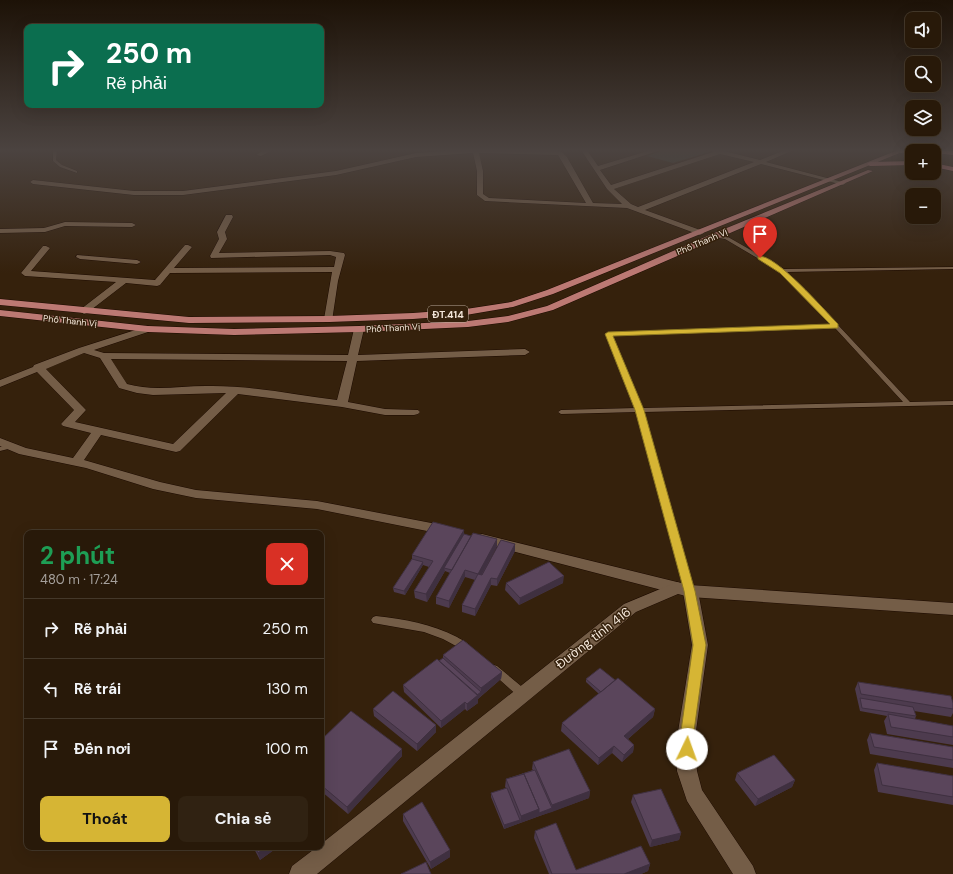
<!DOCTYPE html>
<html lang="vi">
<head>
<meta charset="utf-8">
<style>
	:root { --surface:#281909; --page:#302212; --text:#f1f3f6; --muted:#a5a09c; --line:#44382a; --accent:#d6b534 }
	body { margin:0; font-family:"DM Sans",sans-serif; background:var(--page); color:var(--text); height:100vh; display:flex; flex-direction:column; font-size:15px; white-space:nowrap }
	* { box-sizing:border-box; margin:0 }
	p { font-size:13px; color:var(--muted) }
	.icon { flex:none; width:22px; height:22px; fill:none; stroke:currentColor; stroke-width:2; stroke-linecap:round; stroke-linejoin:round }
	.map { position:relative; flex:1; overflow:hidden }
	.side { position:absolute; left:24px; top:530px; width:300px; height:320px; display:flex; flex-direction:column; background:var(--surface); border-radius:8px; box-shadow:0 4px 16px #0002,0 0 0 1px var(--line) }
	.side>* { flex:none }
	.hud { position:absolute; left:24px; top:24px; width:300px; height:84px; border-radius:8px; box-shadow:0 4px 16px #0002,0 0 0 1px var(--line); background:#0b6e4f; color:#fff; overflow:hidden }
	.fabs { position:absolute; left:905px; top:12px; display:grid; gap:8px }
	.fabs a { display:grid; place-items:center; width:36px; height:36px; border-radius:8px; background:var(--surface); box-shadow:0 4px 16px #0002,0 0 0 1px var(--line); font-size:20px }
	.pin { position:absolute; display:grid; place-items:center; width:34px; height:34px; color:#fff; margin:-41px -17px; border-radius:50% 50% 50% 0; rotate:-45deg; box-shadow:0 0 4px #0007 }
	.pin .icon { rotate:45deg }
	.me { position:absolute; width:44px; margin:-22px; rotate:3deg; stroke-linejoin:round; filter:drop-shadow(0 0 3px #0008) }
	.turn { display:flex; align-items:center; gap:14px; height:84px; padding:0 16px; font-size:18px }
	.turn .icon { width:52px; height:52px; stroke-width:2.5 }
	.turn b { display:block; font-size:28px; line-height:34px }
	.round { display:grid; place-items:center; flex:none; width:42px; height:42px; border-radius:8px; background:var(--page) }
	.overview { display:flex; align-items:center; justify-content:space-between; height:68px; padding:0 16px }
	h1 { font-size:24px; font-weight:700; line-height:30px; color:#1e9e55 }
	.action { display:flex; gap:8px; margin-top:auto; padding:8px 16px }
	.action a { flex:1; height:46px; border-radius:8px; background:var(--accent); color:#111; font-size:16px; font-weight:700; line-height:46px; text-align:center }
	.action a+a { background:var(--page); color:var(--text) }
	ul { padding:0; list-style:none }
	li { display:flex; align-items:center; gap:12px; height:60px; padding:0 16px; border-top:1px solid var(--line) }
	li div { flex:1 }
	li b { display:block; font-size:15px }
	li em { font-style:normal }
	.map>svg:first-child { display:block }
</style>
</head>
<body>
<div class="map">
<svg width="953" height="874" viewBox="0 0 953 874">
	<rect width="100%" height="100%" fill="#35210c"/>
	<!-- green -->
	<path fill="#3b4739" d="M665,150H704L709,152L673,163L647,156Z"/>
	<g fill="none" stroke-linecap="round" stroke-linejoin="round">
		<!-- lane casing -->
		<g stroke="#1c0a00" stroke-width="1">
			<path id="lane" d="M53,150H57L56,160L62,165L77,171V173L60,167L53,161Z
				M713,235L728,237L784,269L953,267V269L787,272L838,325L910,402L953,401V405L644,412L694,591L693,593L690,594L687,593L686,591L637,412L561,414L558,412L561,410L636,408L605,334L606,333L831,324L781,272L725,239L713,237ZM835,328L903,402L643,408L612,336Z
				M9,444H12L13,446L12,448L0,451V447Z
				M376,616C404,619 432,624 457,637C462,640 469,643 472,648L470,651L467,652L443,639L424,632L373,623L371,620L373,617Z
				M494,665L497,666L527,691L528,694L527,697L523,698L519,697L491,672L489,669L491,666Z"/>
		</g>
		<!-- street casing -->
		<g stroke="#1c0a00" stroke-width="1">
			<path id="street" d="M264,150H273L261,156L256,155Z
				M459,150H553L562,152L567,157L593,203L622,204L607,189L581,150H587L598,166L651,150H661L600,170L611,185L713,152L709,150H720L760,160L785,150H794L766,162L846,183L843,185L761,164L645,210L703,231L704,233L700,235L627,208L485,201L477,195V171L473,153L416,157L336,175L183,195H134L33,184L30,182L33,180L134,191H183L336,171L416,153ZM479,153L558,155L586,203L489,198L483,194V171ZM720,154L754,162L638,207L631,204L614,189Z
				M226,215H232L233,217L225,232L227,239L219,253L330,251L344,253L345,255L338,281L332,321L329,322L324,319L332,272L170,273L160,285L157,286L126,283L87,313L84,314L79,311L81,309L116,282L25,276L21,273L43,246H46L50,248L31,271L155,280L185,245H188L192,247L174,268L334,267L336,257L330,255L211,258L210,256L219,239L217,232Z
				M65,222L132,223L136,225L132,227L65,226L45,232L0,233V229L44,228Z
				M77,255L137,260L141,262L137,264L80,259L76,257Z
				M148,326L151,327L153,329L151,331L94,350L104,353L348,355L354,329L359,326L364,329L358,355L525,349L530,352L525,355L357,361L348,402L385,409L418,410L420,412L418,414L414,415H385L342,407L238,394L180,451L176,452L101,435L84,460L160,482L196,490L317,501L452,527L454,530L452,533L447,535L317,509L196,498L153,489L86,468L19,454L0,446V438L26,448L73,458L91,433L63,426L61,424L74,410L37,372L0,387V380L33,367L34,365L79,348ZM84,353L100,358L119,388L137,393L153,395L226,393L173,444L75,422L86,410L46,369ZM111,359L347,361L337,400C296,395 254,386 212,386C183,385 155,392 127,384Z
				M482,534L677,582L682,584L684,587L690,585L695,587L698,591L708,645L695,738L697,771L702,790L753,866L756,874H733L687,801L677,771V738L692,645L683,592L677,594L477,542L475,539L477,536Z"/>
		</g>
		<!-- secondary casing -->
		<g stroke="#1c0a00" stroke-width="1">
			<path id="secondary" d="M677,582L690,585L953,603V615L690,597L678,594L636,612L317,874H289L292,866L317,847H321V844L624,604Z"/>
		</g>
		<!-- primary casing -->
		<g stroke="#1c0a00" stroke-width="1">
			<path id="primary" d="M898,150H907L553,294L513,307L466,315L413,319L329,322L189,323L0,305V299L189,317L329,316L413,313L466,309L511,302L547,290Z
				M868,170L873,171L553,310L508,322L468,327L359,332L234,335L148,332L0,316V310L148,326L234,329L359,326L468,321L508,316L547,306L712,234Z"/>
		</g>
		<!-- highway casing -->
		<g stroke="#1c0a00" stroke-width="1">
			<path id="highway" d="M898,150H919L901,153Z
				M923,150L953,151V155L934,153V151Z
				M912,161V165L870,166L867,164L870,162Z
				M934,163L953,167V171L934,167Z"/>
		</g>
		<!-- lane -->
		<use href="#lane" fill="#745d47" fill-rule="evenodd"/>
		<!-- street -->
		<use href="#street" fill="#745d47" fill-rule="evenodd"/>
		<!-- secondary -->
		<use href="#secondary" fill="#745d47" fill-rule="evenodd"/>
		<!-- primary -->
		<use href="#primary" fill="#bc7973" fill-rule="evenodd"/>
		<!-- highway -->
		<use href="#highway" fill="#ec8b91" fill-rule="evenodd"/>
	</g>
	<!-- wall -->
	<path fill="#4d3b4e" d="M464,534L497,546L482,575L515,551L497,586L491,585L475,616L462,612V605L475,580L465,577L449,608L436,604V597L450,573L445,571L427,602L415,598L414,591L429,567L423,565L405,595L394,592L393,588L412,559V555Z
		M506,583H563L519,605L505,590Z
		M443,655L502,672L501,679L478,699V703L467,711L465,709L441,728L404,692L403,685L443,658Z
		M586,679L615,680L655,709L653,717L628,739L634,745L633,752L622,762L612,753L598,765L561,731L562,723L599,694L586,682Z
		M858,682L953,703V713L951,717L914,711L916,716L915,719L953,726V745L887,734L884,721L887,716L860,711L855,689Z
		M373,709L436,732L417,751L374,716Z
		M870,733L953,747V768L870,754L867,740Z
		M321,740L402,756L348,814L321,791Z
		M533,762L590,791L589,798L504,829L491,797V793L506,788L505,787L506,779L533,770L532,769Z
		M877,763L953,776V805L878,792L874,770Z
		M737,773L795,780L792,787L755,806L735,780Z
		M633,795L681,833L679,840L650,847L631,802Z
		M403,814L450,857L431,869L403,821Z
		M535,831L576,870L650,864L648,871L641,874H549L534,838Z
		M253,847H278L260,860Z"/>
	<!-- shaded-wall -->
	<path fill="#3f3040" d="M464,530V537L444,568L445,571L427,602L426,594Z
		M497,539V546L478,581V574Z
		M515,544V551L497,586V579Z
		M423,562V565L405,595L404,591Z
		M465,570V577L449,608V601Z
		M564,576L563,583L519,605L520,598Z
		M491,578V585L475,616V609Z
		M502,672L501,679L481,696V688Z
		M481,692V696L478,699V703L467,711V704Z
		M465,702V709L441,728V721Z
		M655,709L653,717L623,743L624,736Z
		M436,725V732L417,751V744Z
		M634,745L633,752L622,762L624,755Z
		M614,746L612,753L598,765L599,758Z
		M402,749V756L348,814L347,807Z
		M795,780L792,787L755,806L758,799Z
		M590,791L589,798L552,812V805Z
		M552,808V812L539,816V813Z
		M539,809V816L520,823L521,816Z
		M520,820V823L504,829V825Z
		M681,833L679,840L650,847L652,840Z
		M266,847H278L260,860L258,853Z
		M450,850V857L431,869L430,862Z
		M650,864L648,871L641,874H624Z"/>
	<!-- building -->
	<path fill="#5a455b" stroke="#3f3040" d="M433,522L464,530L426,594L414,591L433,561L412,555Z
		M473,533L497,539L478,574L482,575L501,540L515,544L497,579L491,578L475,609L462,605L478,574L465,570L449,601L436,597Z
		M464,534L471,536L452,570L444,568Z
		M412,559L423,562L404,591L393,588Z
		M549,562L564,576L520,598L506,583Z
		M463,640L502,672L481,688L443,655Z
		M443,658L481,692L477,695L439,661Z
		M437,659L478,695L467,704L465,702L441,721L403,685Z
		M600,668L615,680L601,692L586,679Z
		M618,678L655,709L624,736L634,745L624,755L614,746L599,758L562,723Z
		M858,682L951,696L953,703V709L861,694Z
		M393,691L436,725L417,744L373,709Z
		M860,698L913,707L916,716L862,708Z
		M351,711L402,749L347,807L321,785V740Z
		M888,714L953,726V737L891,727Z
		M870,733L953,747V760L874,747Z
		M569,749L590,791L552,805L533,762Z
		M774,755L795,780L758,799L737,773Z
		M877,763L953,776V797L882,785Z
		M535,770L552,808L539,813V809L524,774H522Z
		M524,774L539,809L521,816L506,779Z
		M507,788L520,820L504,825L491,793Z
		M661,789L681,833L652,840L633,795Z
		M422,802L450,850L430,862L403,814Z
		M556,823L576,870L641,846L650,864L624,874H552L535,831Z
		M255,847H266L258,853Z
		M426,862L431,874H401Z"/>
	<!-- sky -->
	<linearGradient id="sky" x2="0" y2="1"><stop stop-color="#1d1207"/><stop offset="0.55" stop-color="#4b4340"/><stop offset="1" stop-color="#4b4340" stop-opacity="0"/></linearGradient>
	<rect width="953" height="273" fill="url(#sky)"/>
	<!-- route -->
	<path fill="#d6b534" stroke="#8b7622" d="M758,256C776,254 824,310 838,324V328L613,336L644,410L695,591L706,645L693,738L694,749L692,753L687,755L682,753L680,749V738L693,645L684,591L635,410L605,334L608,332L830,324L780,273L758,259Z"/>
	<g text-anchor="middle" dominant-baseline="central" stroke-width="3" stroke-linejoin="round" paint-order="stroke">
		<!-- far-street labels -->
		<g font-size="9" fill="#f3e6d9" stroke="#35210c">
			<text transform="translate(702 242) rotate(-23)">Phố Thanh Vị</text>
			<text transform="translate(70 321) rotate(6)">Phố Thanh Vị</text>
			<text transform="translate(393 328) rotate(-3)">Phố Thanh Vị</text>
		</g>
		<!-- shield labels -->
		<rect fill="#35210c" stroke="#baab9c" stroke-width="1" x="428" y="306" width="40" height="16" rx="3"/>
		<g font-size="10" font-weight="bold" fill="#f3e6d9">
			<text x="448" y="314">ĐT.414</text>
		</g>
		<!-- near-street labels -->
		<g font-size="13" fill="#f3e6d9" stroke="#35210c">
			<text transform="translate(593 638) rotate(-38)">Đường tỉnh 416</text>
		</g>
	</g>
</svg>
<div class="fabs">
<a><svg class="icon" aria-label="sound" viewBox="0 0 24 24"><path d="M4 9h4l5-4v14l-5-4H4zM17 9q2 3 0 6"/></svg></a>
<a><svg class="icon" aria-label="search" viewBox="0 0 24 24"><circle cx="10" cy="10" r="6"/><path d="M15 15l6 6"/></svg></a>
<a><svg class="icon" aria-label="layers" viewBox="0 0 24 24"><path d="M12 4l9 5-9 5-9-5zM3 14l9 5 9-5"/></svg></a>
<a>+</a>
<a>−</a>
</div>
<div class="pin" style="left:760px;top:258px;background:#d93025"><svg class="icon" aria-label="arrive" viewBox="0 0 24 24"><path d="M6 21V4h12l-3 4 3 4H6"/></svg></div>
<svg class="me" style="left:687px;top:749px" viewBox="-20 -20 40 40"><circle r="19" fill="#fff"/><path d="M0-13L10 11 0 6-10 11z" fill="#d6b534"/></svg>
<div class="hud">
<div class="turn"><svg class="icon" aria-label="right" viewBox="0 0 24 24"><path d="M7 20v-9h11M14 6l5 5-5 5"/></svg><div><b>250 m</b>Rẽ phải</div></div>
</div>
<section class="side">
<div class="overview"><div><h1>2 phút</h1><p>480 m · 17:24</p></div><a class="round" style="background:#d93025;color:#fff"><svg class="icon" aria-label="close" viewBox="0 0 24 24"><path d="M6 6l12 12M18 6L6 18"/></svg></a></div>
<ul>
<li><svg class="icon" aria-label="right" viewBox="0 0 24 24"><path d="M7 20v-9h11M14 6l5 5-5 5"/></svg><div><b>Rẽ phải</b></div><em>250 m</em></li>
<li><svg class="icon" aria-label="left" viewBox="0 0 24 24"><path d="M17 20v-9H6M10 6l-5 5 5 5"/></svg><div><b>Rẽ trái</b></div><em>130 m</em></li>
<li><svg class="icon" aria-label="arrive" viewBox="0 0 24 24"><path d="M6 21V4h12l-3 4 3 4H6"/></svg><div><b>Đến nơi</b></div><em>100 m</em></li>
</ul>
<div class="action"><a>Thoát</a><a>Chia sẻ</a></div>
</section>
</div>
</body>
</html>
